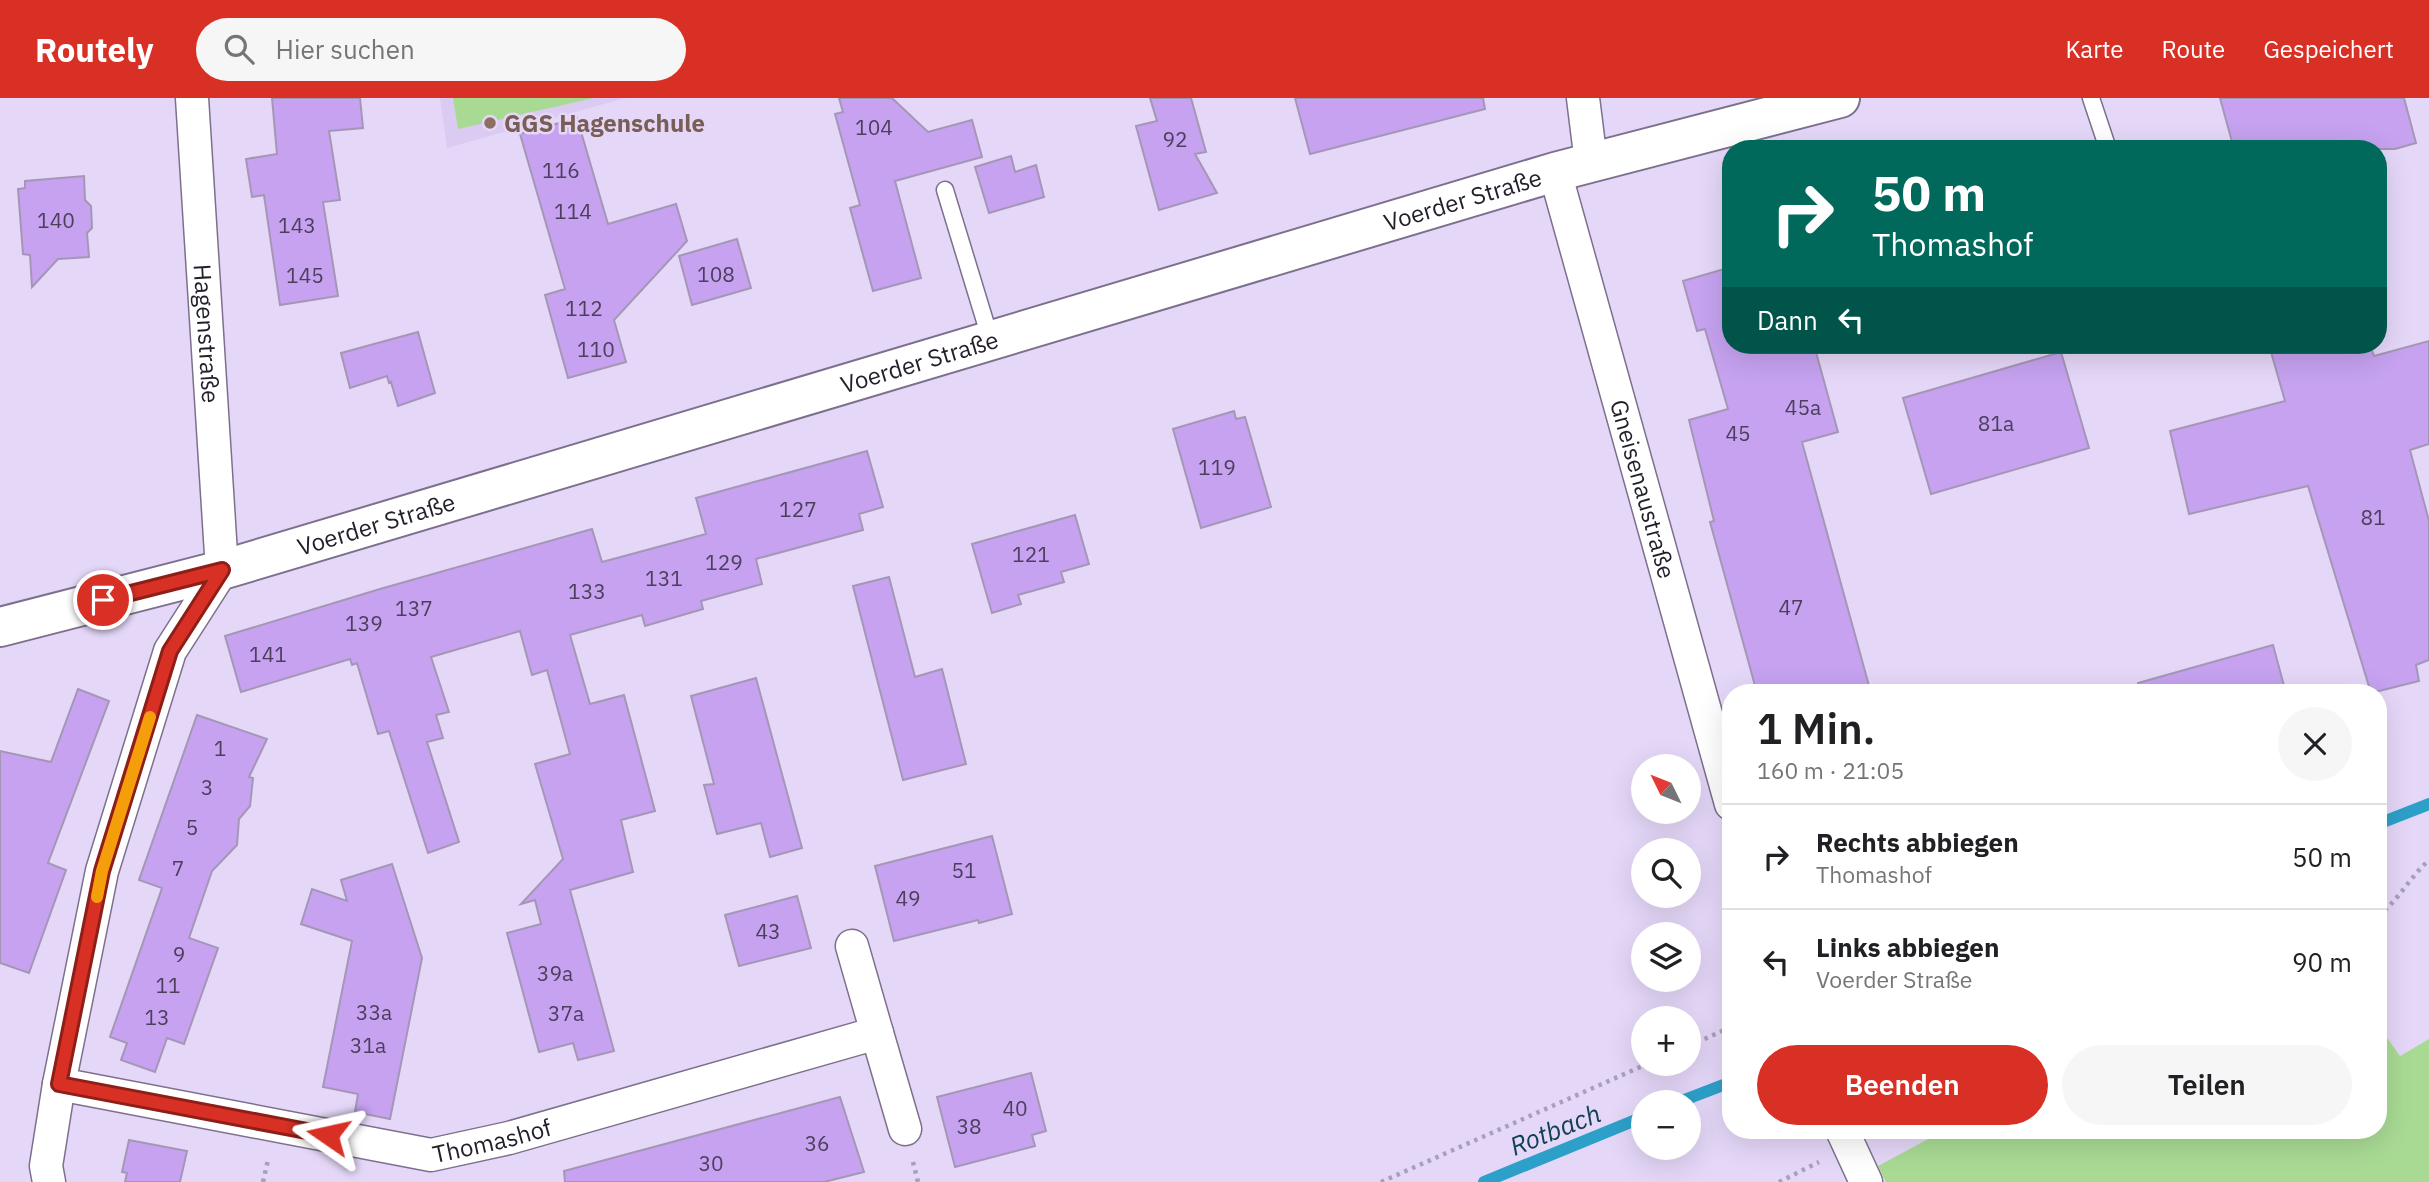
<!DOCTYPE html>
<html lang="de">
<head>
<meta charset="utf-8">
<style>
	:root { --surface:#fff; --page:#f6f6f6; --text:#202124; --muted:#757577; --line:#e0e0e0; --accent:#d93025 }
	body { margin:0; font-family:"IBM Plex Sans",sans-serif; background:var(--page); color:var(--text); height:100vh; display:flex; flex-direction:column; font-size:26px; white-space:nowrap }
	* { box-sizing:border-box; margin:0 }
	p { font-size:23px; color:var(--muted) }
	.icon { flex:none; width:38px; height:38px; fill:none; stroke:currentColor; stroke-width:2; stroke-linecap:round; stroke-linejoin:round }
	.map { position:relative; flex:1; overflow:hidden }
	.side { position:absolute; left:1722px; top:586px; width:665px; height:455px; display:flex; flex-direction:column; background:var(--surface); border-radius:28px; box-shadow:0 7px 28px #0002 }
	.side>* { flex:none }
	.top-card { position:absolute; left:1722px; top:42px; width:665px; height:214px; border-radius:28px; box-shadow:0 7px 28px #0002; background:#00695c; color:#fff; overflow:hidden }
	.needle { width:46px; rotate:313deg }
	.fabs { position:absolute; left:1631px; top:656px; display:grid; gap:14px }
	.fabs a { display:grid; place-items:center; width:70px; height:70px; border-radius:50%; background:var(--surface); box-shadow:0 7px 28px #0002; font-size:35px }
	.pin { position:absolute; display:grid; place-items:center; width:60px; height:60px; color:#fff; margin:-30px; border:4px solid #fff; border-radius:50%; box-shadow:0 2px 7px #0007 }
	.me { position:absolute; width:77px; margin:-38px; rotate:281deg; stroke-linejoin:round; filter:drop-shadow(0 0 5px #0008) }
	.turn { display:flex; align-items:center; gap:24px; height:147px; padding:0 35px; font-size:32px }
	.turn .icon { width:91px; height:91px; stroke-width:2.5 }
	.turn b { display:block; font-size:49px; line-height:60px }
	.then { display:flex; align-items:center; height:66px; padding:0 35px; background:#0003; gap:14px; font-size:26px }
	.round { display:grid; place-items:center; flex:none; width:74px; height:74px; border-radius:37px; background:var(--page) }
	.head { display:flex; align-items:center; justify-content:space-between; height:119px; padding:0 35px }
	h1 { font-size:42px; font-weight:600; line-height:52px }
	.button { display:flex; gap:14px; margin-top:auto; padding:14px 35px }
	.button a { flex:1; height:80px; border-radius:42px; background:var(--accent); color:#fff; font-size:28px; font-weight:600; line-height:80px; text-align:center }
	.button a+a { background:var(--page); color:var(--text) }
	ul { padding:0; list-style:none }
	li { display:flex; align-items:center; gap:21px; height:105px; padding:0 35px; border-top:2px solid var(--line) }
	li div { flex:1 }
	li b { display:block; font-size:26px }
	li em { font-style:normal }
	header { display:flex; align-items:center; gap:42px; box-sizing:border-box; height:98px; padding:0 35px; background:var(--accent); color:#fff }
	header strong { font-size:33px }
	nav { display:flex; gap:38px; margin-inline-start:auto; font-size:24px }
	.search { width:490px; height:63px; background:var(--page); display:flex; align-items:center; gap:18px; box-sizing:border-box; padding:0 24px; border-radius:38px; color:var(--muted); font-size:26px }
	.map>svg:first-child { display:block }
</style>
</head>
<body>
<header>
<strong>Routely</strong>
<div class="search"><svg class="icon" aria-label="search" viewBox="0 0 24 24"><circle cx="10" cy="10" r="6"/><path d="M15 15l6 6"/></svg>Hier suchen</div>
<nav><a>Karte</a><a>Route</a><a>Gespeichert</a></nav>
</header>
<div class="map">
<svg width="2429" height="1084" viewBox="0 0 2429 1084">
	<rect width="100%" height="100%" fill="#e5d7f8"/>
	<!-- built -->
	<path fill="#dbcaf2" d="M440,0H625L447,50Z"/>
	<!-- green -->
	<path fill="#a9da94" d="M453,0H594L458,31Z
		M2378,927L2400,958L2429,941V1084H1886L1878,1068L1943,1033L2378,1032Z"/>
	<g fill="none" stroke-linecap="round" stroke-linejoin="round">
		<!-- stream -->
		<path stroke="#2da0c9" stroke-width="12" d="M2378,726L2429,706
			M1679,1004L1731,984
			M1484,1084L1643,1019"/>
	</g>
	<!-- building -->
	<path fill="#c6a2f0" stroke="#a497b6" stroke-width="2" d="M272,0H360L363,30L329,33L340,102L323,104L338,198L280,207L264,97L252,99L246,61L277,56Z
		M839,0H892L928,34L972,22L982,59L895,83L921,180L873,193L850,110L860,107L835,16L843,14Z
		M1150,0H1191L1206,54L1195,56L1217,95L1159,112L1136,28L1157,23Z
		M1295,0H1483L1485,11L1310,56Z
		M2220,0H2404L2416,45L2395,51H2234Z
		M577,20L608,126L676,106L687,143L614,222L626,264L568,280L545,197L565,191L520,36Z
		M1011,58L1015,74L1036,67L1044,99L989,115L975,69Z
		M84,78L85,102L91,108L92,130L87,135L89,159L58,161L32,189L30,157L23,156L18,91L25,90V83Z
		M737,141L751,190L692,207L679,158Z
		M1731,169V247H1814L1838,334L1802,344L1871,595H1757L1710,424L1714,423L1689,322L1728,311L1705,231L1697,233L1683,183Z
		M418,234L435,295L398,308L391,284L389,285L387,278L350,290L341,255Z
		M2429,243V346L2410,352L2429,423V562L2416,567L2419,583L2371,595L2308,388L2189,416L2170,333L2285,303L2269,247H2370L2374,258Z
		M2061,254L2089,350L1931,396L1903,300Z
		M1234,313L1236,321L1245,319L1271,409L1201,430L1173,331Z
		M867,353L883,409L859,416L863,432L756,461L762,486L701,503L703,511L645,528L642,517L570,537L590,606L624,597L655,713L621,722L633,774L570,792L614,953L578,962L573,945L539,954L507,835L541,826L535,802L521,806L563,761L535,666L570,656L547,572L532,577L520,533L431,559L449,614L436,617L443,640L427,644L459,744L428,755L389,633L378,636L357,565L352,567L350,561L241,594L225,538L380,491L592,431L602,464L706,436L696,400Z
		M1075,417L1089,466L1061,474L1064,484L1018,497L1021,506L992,515L972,446Z
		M889,479L915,579L942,571L966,666L903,682L853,488Z
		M2273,547L2286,595H2139L2138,585Z
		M756,580L802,750L770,759L761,725L717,736L704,687L714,686L691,598Z
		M78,591L109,603L48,765L66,772L29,875L0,865V653L51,664Z
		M197,617L267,641L249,679L253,680L250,708L239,721L237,747L212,773L189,840L218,850L184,946L167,940L155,974L121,962L127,945L110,939L162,790L139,782Z
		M992,738L1012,816L979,825L978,822L894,843L875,768Z
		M392,766L422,860L390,1021L355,1014L358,996L323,989L352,843L301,826L312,791L347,803L341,782Z
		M797,798L811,850L739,868L725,817Z
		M1031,975L1046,1033L1032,1037L1035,1048L955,1069L937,999Z
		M840,999L864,1074L824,1084H565L564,1073Z
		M129,1042L187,1053L180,1084H125L127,1075L122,1074Z"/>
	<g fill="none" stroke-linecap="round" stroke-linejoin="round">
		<!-- lane casing -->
		<g stroke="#7d708d" stroke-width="19">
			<path id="lane" d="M2091,0L2108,51
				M945,92L991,243"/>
		</g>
		<!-- street casing -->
		<g stroke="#7d708d" stroke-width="35">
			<g id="street">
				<path id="s1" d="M192,0L222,472L170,553L102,773L59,986L431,1057L509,1040L877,935L852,848"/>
				<path d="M1583,0L1591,64"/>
				<path id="s2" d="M1555,74L1731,706"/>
				<path d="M877,935L905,1031"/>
				<path d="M1842,1032L1866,1084"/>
				<path d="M49,1084L46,1068L59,986"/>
			</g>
		</g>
		<!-- secondary casing -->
		<g stroke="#7d708d" stroke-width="42">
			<g id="secondary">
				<path id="s3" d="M0,529L222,472L1555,74L1840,0"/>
			</g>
		</g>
		<!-- path -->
		<path stroke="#aa9fba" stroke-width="4.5" stroke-dasharray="3.5 5" stroke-linecap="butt" d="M2378,818C2398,803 2410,779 2429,762
			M1689,948L1731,929
			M913,1064L918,1084
			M263,1084L268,1062
			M1381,1084L1647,966
			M1779,1084L1819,1064"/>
		<!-- lane -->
		<use href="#lane" stroke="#fff" stroke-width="16"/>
		<!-- street -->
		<use href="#street" stroke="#fff" stroke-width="32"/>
		<!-- secondary -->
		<use href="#secondary" stroke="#fff" stroke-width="38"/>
	</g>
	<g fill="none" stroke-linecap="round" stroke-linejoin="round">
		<!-- route casing -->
		<g stroke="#8d1f18" stroke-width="18">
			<path id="route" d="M103,502L222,472L170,553L102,773L59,986L328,1037"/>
		</g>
		<!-- route -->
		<use href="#route" stroke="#d93025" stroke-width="12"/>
		<!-- slow -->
		<path stroke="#f59e0b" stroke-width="12" d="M97,799L102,773L150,619"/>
	</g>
	<!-- markers -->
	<circle fill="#8d6e63" stroke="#e5d7f8" stroke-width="2.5" cx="490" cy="25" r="7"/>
	<g text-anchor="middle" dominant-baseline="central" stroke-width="5" stroke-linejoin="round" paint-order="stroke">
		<!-- number labels -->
		<g font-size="21" fill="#4c3f5c">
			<text x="874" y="29">104</text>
			<text x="1175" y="41">92</text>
			<text x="561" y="72">116</text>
			<text x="573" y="113">114</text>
			<text x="56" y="122">140</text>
			<text x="297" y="127">143</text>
			<text x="716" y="176">108</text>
			<text x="305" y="177">145</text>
			<text x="584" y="210">112</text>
			<text x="596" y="251">110</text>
			<text x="1803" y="309">45a</text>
			<text x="1996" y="325">81a</text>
			<text x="1738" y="335">45</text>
			<text x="1217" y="369">119</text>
			<text x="798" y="411">127</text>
			<text x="2373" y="419">81</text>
			<text x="1031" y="456">121</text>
			<text x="724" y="464">129</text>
			<text x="664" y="480">131</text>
			<text x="587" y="493">133</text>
			<text x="1791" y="509">47</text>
			<text x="414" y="510">137</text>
			<text x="364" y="525">139</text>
			<text x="268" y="556">141</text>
			<text x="220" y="650">1</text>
			<text x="207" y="689">3</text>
			<text x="192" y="729">5</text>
			<text x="178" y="770">7</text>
			<text x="964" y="772">51</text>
			<text x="908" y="800">49</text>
			<text x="768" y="833">43</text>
			<text x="179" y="856">9</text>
			<text x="555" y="875">39a</text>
			<text x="168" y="887">11</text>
			<text x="374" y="914">33a</text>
			<text x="566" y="915">37a</text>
			<text x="157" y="919">13</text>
			<text x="368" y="947">31a</text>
			<text x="1015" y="1010">40</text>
			<text x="969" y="1028">38</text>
			<text x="817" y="1045">36</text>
			<text x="711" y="1065">30</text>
		</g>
		<!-- education labels -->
		<g font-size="24" font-weight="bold" fill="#785e54" stroke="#e5d7f8" text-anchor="start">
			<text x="504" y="25">GGS Hagenschule</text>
		</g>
		<!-- street labels -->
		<g font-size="24" fill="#231e2a" stroke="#e5d7f8">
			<text stroke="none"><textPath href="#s3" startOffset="1524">Voerder Straße</textPath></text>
			<text stroke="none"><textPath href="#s1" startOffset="236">Hagenstraße</textPath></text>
			<text stroke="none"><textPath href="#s3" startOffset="957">Voerder Straße</textPath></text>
			<text stroke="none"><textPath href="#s2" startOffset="329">Gneisenaustraße</textPath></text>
			<text stroke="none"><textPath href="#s3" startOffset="390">Voerder Straße</textPath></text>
			<text stroke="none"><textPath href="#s1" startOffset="1458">Thomashof</textPath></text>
		</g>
		<!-- water labels -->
		<g font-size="26" font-style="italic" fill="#114152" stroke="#e5d7f8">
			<text transform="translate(1555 1031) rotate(-22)">Rotbach</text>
		</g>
	</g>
</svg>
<div class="fabs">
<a><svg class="needle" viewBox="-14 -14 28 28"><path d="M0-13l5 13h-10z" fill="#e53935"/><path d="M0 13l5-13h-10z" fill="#757577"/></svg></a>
<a><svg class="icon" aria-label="search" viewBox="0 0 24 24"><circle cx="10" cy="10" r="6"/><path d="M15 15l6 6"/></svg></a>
<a><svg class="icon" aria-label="layers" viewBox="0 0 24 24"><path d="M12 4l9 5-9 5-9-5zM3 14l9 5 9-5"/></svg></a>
<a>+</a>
<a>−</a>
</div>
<div class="pin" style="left:103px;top:502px;background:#d93025"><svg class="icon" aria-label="arrive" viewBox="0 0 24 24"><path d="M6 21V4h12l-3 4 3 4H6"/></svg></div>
<svg class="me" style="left:328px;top:1037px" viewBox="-20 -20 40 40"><path d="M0-17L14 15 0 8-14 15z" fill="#d93025" stroke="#fff" stroke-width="4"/></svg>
<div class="top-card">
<div class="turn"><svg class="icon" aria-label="right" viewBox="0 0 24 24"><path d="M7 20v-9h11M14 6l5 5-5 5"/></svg><div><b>50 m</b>Thomashof</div></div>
<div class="then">Dann<svg class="icon" aria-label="left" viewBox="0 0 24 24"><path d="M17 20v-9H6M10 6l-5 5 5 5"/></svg></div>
</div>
<section class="side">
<div class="head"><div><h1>1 Min.</h1><p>160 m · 21:05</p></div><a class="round"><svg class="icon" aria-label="close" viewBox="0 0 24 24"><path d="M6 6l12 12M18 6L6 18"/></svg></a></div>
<ul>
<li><svg class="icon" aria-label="right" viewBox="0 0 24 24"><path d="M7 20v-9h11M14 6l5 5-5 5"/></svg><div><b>Rechts abbiegen</b><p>Thomashof</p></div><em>50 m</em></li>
<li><svg class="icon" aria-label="left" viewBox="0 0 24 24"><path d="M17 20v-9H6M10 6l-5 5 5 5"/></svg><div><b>Links abbiegen</b><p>Voerder Straße</p></div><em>90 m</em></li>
</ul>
<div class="button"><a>Beenden</a><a>Teilen</a></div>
</section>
</div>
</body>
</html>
